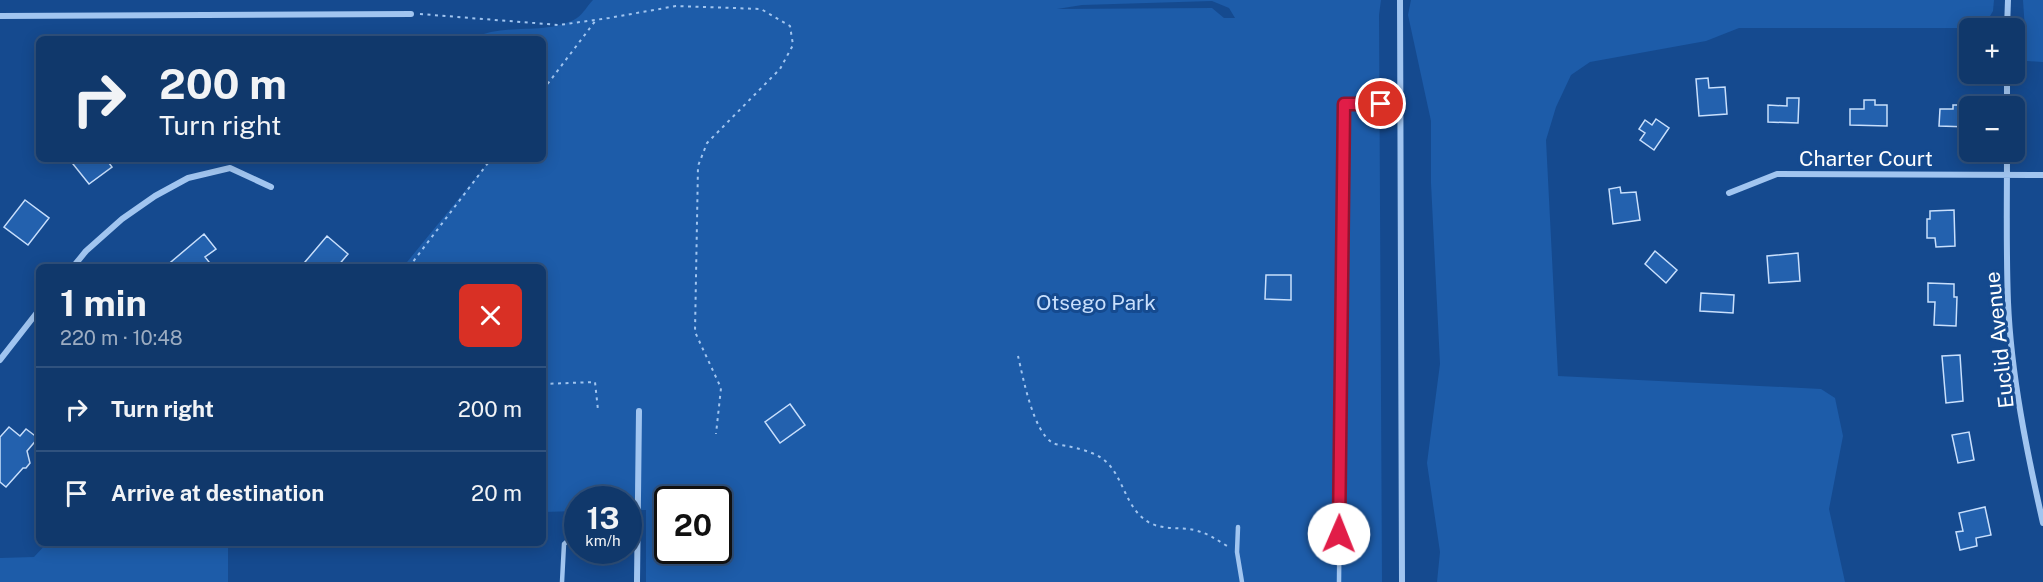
<!DOCTYPE html>
<html lang="en">
<head>
<meta charset="utf-8">
<style>
	:root { --surface:#10386b; --page:#1e4373; --text:#f1f3f6; --muted:#9cacc1; --line:#30527e }
	body { margin:0; font-family:"Public Sans",sans-serif; background:var(--page); color:var(--text); height:100vh; display:flex; flex-direction:column; font-size:22px; white-space:nowrap }
	* { box-sizing:border-box; margin:0 }
	p { font-size:20px; color:var(--muted) }
	.icon { flex:none; width:33px; height:33px; fill:none; stroke:currentColor; stroke-width:2; stroke-linecap:round; stroke-linejoin:round }
	.map { position:relative; flex:1; overflow:hidden }
	.side { position:absolute; left:36px; top:264px; width:510px; height:282px; display:flex; flex-direction:column; background:var(--surface); border-radius:9px; box-shadow:0 3px 15px #0003,0 0 0 2px var(--line) }
	.side>* { flex:none }
	.banner { position:absolute; left:36px; top:36px; width:510px; height:126px; border-radius:9px; box-shadow:0 3px 15px #0003,0 0 0 2px var(--line); background:#10386b; color:var(--text); overflow:hidden }
	.controls { position:absolute; left:1959px; top:18px; display:grid; gap:12px }
	.controls a { display:grid; place-items:center; width:66px; height:66px; border-radius:9px; background:var(--surface); box-shadow:0 3px 15px #0003,0 0 0 2px var(--line); font-size:30px }
	.speed { position:absolute; left:564px; top:486px; display:flex; gap:12px; font-size:30px; font-weight:700; text-align:center }
	.speed>* { display:grid; place-content:center; width:78px; height:78px; border-radius:50%; background:var(--surface); box-shadow:0 3px 15px #0003,0 0 0 2px var(--line); line-height:1 }
	.speed small { font-size:15px; font-weight:400 }
	.speed .limit { border:3px solid #111; border-radius:9px; background:#fff; color:#111 }
	.pin { position:absolute; display:grid; place-items:center; width:51px; height:51px; color:#fff; margin:-26px; border:3px solid #fff; border-radius:50%; box-shadow:0 2px 6px #0007 }
	.me { position:absolute; width:66px; margin:-33px; rotate:1deg; stroke-linejoin:round; filter:drop-shadow(0 0 4px #0008) }
	.turn { display:flex; align-items:center; gap:21px; height:126px; padding:0 24px; font-size:27px }
	.turn .icon { width:78px; height:78px; stroke-width:2.5 }
	.turn b { display:block; font-size:42px; line-height:51px }
	.round { display:grid; place-items:center; flex:none; width:63px; height:63px; border-radius:9px; background:var(--page) }
	.headline { display:flex; align-items:center; justify-content:space-between; height:102px; padding:0 24px }
	h1 { font-size:36px; font-weight:700; line-height:45px }
	ul { padding:0; list-style:none }
	li { display:flex; align-items:center; gap:18px; height:84px; padding:0 24px; border-top:2px solid var(--line) }
	li div { flex:1 }
	li b { display:block; font-size:22px }
	li em { font-style:normal }
	.map>svg:first-child { display:block }
</style>
</head>
<body>
<div class="map">
<svg width="2043" height="582" viewBox="0 0 2043 582">
	<rect width="100%" height="100%" fill="#154a8f"/>
	<!-- green -->
	<path fill="#1d5ca9" fill-rule="evenodd" d="M593,0H1381L1379,15L1382,582H646V510H629L628,500H578L577,511L543,512V267H403L491,159H543V39H473C504,21 545,37 577,18C583,14 588,5 593,0ZM1212,1L1229,8L1235,18H1224L1212,8L1057,9L1082,5ZM668,500H718V550H668Z
		M1411,0H1994L1993,11L1983,28H1739L1706,41L1590,62L1571,75L1556,107L1546,140L1558,376L1821,389L1835,398L1843,436L1829,509L1845,582H1437L1440,552L1427,463L1440,364L1431,183V121L1408,15Z
		M2023,0H2043V62L2027,61Z
		M47,543H228V582H0V558L34,557Z"/>
	<!-- building -->
	<path fill="#2361ae" stroke="#c8dffc" stroke-width="1.5" d="M1708,78L1709,88L1725,87L1727,114L1699,116L1696,79Z
		M1787,98H1799L1798,123L1768,122V105L1787,106Z
		M1864,100H1875V105H1887V126L1850,125V109H1864Z
		M1953,105H1969V127L1939,126L1940,109H1953Z
		M1656,119L1669,128L1654,150L1640,140L1645,133L1639,129L1645,120L1652,125Z
		M69,159H106L112,167L89,184Z
		M1620,187L1621,193L1636,192L1640,220L1613,224L1609,189Z
		M25,200L49,218L28,245L4,227Z
		M1954,210L1955,246L1936,247L1935,238H1927V219H1930V211Z
		M204,234L216,249L205,257L213,267H165Z
		M327,236L348,254L337,267H311L305,262Z
		M1655,251L1677,270L1666,283L1645,264Z
		M1798,253L1800,281L1769,283L1767,256Z
		M1266,275H1291V300L1265,299Z
		M1928,283L1954,284V297H1957L1956,326L1934,325L1935,302H1928Z
		M1701,293L1734,295L1733,313L1700,311Z
		M1960,355L1963,401L1946,403L1942,356Z
		M790,404L805,425L780,443L765,422Z
		M9,427L20,436L26,429L38,438L27,451L30,463L26,468H23L6,487L0,482V437Z
		M1969,432L1974,460L1958,463L1952,435Z
		M1985,507L1991,535L1976,538L1977,546L1960,550L1956,532L1963,531L1959,513Z"/>
	<g fill="none" stroke-linecap="round" stroke-linejoin="round">
		<!-- path -->
		<path stroke="#a1c5f0" stroke-width="2" stroke-dasharray="3 4.5" stroke-linecap="butt" d="M420,14L559,25L609,18L676,6L761,9L790,26L793,45L780,69L707,143L698,166L695,332L721,388L716,434
			M543,90L596,20
			M409,267L491,159
			M1018,356C1023,377 1033,432 1053,443C1057,445 1063,445 1067,446C1084,450 1100,453 1111,467C1125,485 1128,511 1150,523C1164,530 1180,527 1194,530C1207,533 1216,539 1227,546
			M543,384L595,382L598,410"/>
		<!-- service -->
		<path stroke="#a1c5f0" stroke-width="4.5" d="M1238,527L1237,552L1242,582
			M628,538H638
			M562,582L564,544L571,538H578
			M1339,582L1344,104H1399"/>
		<!-- minor -->
		<path stroke="#a1c5f0" stroke-width="6" d="M1400,0L1402,582
			M0,16L411,14
			M2007,28L2008,0
			M2007,106V74
			M2007,152C2007,202 2006,252 2008,302C2011,374 2027,453 2043,523
			M1729,193L1777,174L2043,175
			M73,267L86,251L122,219L155,196L188,178L230,168L271,187
			M0,360L39,310
			M637,582L639,411"/>
	</g>
	<g fill="none" stroke-linecap="round" stroke-linejoin="round">
		<!-- route casing -->
		<g stroke="#92132f" stroke-width="15">
			<path id="route" d="M1339,534L1344,104H1381"/>
		</g>
		<!-- route -->
		<use href="#route" stroke="#e11d48" stroke-width="10"/>
	</g>
	<g text-anchor="middle" dominant-baseline="central" stroke-width="6" stroke-linejoin="round" paint-order="stroke">
		<!-- street labels -->
		<g font-size="21" fill="#fff" stroke="#154a8f">
			<text x="1866" y="158">Charter Court</text>
			<text transform="translate(1999 340) rotate(-96)">Euclid Avenue</text>
		</g>
		<!-- park labels -->
		<g font-size="21" fill="#c8dffc" stroke="#154a8f">
			<text x="1096" y="302">Otsego Park</text>
		</g>
	</g>
</svg>
<div class="controls">
<a>+</a>
<a>−</a>
</div>
<div class="speed"><div>13<small>km/h</small></div><div class="limit">20</div></div>
<div class="pin" style="left:1381px;top:104px;background:#d93025"><svg class="icon" aria-label="arrive" viewBox="0 0 24 24"><path d="M6 21V4h12l-3 4 3 4H6"/></svg></div>
<svg class="me" style="left:1339px;top:534px" viewBox="-20 -20 40 40"><circle r="19" fill="#fff"/><path d="M0-13L10 11 0 6-10 11z" fill="#e11d48"/></svg>
<div class="banner">
<div class="turn"><svg class="icon" aria-label="right" viewBox="0 0 24 24"><path d="M7 20v-9h11M14 6l5 5-5 5"/></svg><div><b>200 m</b>Turn right</div></div>
</div>
<section class="side">
<div class="headline"><div><h1>1 min</h1><p>220 m · 10:48</p></div><a class="round" style="background:#d93025;color:#fff"><svg class="icon" aria-label="close" viewBox="0 0 24 24"><path d="M6 6l12 12M18 6L6 18"/></svg></a></div>
<ul>
<li><svg class="icon" aria-label="right" viewBox="0 0 24 24"><path d="M7 20v-9h11M14 6l5 5-5 5"/></svg><div><b>Turn right</b></div><em>200 m</em></li>
<li><svg class="icon" aria-label="arrive" viewBox="0 0 24 24"><path d="M6 21V4h12l-3 4 3 4H6"/></svg><div><b>Arrive at destination</b></div><em>20 m</em></li>
</ul>
</section>
</div>
</body>
</html>
